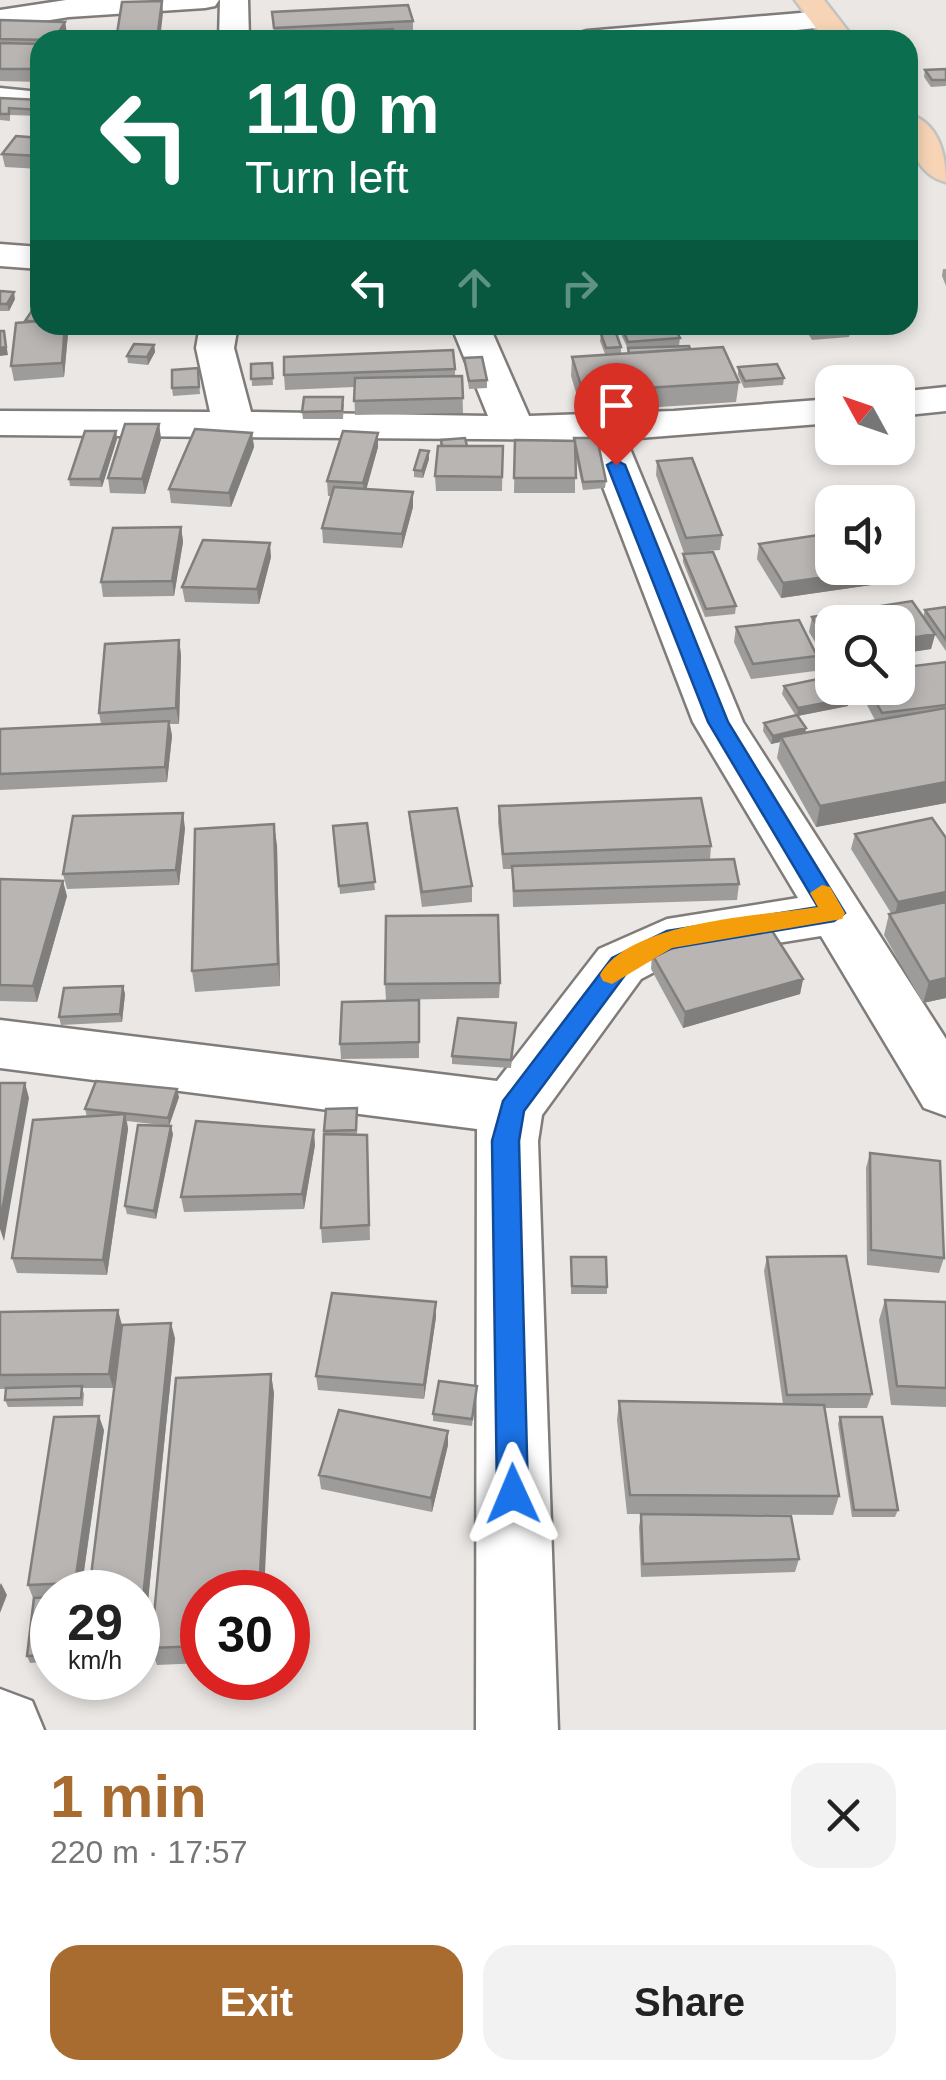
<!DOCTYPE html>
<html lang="en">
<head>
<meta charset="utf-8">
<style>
	:root { --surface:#fff; --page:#f2f2f2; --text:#222; --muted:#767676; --accent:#a96c30 }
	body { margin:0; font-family:Arial,sans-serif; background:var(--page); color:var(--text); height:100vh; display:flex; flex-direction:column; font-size:38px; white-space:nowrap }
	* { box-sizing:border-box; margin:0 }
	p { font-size:32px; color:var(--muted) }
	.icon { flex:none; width:55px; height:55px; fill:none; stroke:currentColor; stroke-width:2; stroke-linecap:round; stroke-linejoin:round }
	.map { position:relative; height:1730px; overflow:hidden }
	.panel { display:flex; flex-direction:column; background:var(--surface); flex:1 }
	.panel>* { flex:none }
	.guide { position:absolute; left:30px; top:30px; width:888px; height:305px; border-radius:30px; box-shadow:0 5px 15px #0003; background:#0b6e4f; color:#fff; overflow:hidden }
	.needle { width:65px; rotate:310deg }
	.buttons { position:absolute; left:815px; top:365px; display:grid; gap:20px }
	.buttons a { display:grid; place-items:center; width:100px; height:100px; border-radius:20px; background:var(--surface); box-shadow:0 5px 15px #0003; font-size:50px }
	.speed { position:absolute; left:30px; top:1570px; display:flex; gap:20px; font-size:50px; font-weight:700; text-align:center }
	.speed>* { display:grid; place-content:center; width:130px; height:130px; border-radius:50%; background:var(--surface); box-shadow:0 5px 15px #0003; line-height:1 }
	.speed small { font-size:25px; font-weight:400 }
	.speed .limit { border:15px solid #d22; background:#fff; color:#111 }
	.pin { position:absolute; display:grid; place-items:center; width:85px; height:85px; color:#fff; margin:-102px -42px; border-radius:50% 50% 50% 0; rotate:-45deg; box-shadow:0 0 10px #0007 }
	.pin .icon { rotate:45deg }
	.me { position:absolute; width:110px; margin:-55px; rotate:359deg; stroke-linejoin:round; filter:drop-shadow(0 0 8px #0008) }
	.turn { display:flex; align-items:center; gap:35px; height:210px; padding:0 50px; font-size:45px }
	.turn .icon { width:130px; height:130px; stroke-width:2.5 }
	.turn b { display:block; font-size:70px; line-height:85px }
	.lanes { display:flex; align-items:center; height:95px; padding:0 50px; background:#0003; justify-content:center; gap:50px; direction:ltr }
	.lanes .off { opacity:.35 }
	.round { display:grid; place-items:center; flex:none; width:105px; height:105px; border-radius:30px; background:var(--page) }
	.overview { display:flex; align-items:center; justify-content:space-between; height:170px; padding:0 50px }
	h1 { font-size:60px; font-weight:700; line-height:75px; color:var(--accent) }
	.button { display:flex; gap:20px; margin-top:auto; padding:20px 50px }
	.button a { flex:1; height:115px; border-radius:30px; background:var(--accent); color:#fff; font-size:40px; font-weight:700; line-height:115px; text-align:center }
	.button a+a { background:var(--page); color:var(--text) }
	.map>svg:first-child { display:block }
</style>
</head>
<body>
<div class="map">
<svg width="946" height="1730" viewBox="0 0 946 1730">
	<rect width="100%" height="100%" fill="#eae7e4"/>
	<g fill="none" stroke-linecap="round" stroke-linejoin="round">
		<!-- minor casing -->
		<g stroke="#7f7c7a" stroke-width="5">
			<path id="minor" d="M66,0H219L215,6L205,8L69,17L0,28V10Z
				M220,0H248L249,40H219Z
				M824,11L834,14L838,20L834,26L704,40H572L577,34L587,31Z
				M0,88L40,92V110L0,106Z
				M0,244L40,247V269L0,266Z
				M200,325H238L234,348L251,412L488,416L451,325H489L529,416L674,411L832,399V423L626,439L743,722L946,1039V1116L924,1108L821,936L679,959L641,979L542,1115L538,1141L558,1730H476L477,1129L0,1068V1020L497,1081L599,949L667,919L798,898L693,722L585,440L0,435V411L210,412L196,348Z
				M946,387V411L898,416V392Z
				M0,1689L32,1701L44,1730H0Z"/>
		</g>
		<!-- trunk casing -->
		<g stroke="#c3c3c2" stroke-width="5">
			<path id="trunk" d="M795,0H824L855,40H825Z
				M908,114C939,122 946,155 946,182C916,175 906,141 908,114Z"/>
		</g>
		<!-- minor -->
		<use href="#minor" fill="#fff" fill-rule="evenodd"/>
		<!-- trunk -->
		<use href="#trunk" fill="#f7d4b6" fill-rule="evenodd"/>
	</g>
	<!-- wall -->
	<path fill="#9e9c9a" d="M272,12L413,21V33L275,40Z
		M0,20L65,22L67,34L63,40H40V82L0,81Z
		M946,69V86L931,87L924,77L925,70Z
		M0,98L40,100V116L10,115V121L0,120Z
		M40,138V169L5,167L2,154Z
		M943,269H946V286L942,276Z
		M40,282V325H66L68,334L64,377L14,381L11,366L26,322L40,299L33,298L32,291Z
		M0,291L15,299L9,311H0Z
		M175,325H201L199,331H176Z
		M500,325H596L503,333Z
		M621,325L680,338L679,345L690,349L739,382L736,402L582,412L571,376L572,357L605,354L600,341L601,334L621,347V353H627L628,349L620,332Z
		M803,325H848L851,330L849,337L812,340Z
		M154,345L155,352L148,365L128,363L127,356Z
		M464,358L487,380V388L469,389Z
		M272,363L273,385L252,386L251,364Z
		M738,367L784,378L783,385L744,388L738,375Z
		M198,368L200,394L173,396L172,388Z
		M455,369V376H462L463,413L355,415L354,387L285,390L284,375Z
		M344,404L343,419H303L302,412Z
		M159,424L161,439L145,494L110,493L108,478Z
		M116,431L117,439L102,487L70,486L69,479Z
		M252,433L254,447L231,507L171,503L169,489Z
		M441,440L467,446H503L502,491H436L435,476Z
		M515,440L574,441L606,481L605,488L583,490L575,453V493H514Z
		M378,447L366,489L413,507L402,548L323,543L322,528L332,496H328L327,481Z
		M429,451V459L423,478L414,477V470Z
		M657,461L722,535L720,550L684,553L656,475Z
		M181,527L183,542L174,596L103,597L101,582Z
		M759,544L892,582L781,598L757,559Z
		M683,554L736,606L735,614L705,617L683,562Z
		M271,557L259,604L185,602L182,587Z
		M946,607V651L935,635L931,649L898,654V622H832V665H829L809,632L812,617H923L925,610Z
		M736,627L817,656L815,671L751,679L734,642Z
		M179,640L181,655L179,724H170L172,736L167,782L0,790V729L101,724L99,713Z
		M946,662V803L816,827L777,758L780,742L771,744L763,731L764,723L796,716L782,694L784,686L848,706L798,716L805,733L875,720L858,688H898Z
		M499,806L711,846L710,860L739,884L737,900L513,907L512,869H503L498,822Z
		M409,812L472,886V902L422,907L410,827Z
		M367,823L375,890L340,894L333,826Z
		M185,828L179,885L67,889L63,874Z
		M855,834L946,838V998L923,1003L884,935L889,914L891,913L851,849Z
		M277,845L280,986L195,992L192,971Z
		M0,879L67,896L37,1002L0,1001Z
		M652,954L803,979L800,994L683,1028L651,969Z
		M500,983L499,998L386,1000L385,984Z
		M123,986L125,994L122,1022L61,1025L59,1017Z
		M419,1000V1058L341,1059L340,1044Z
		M515,1031L511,1068L452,1064V1056Z
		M179,1097L169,1126L127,1121L128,1129L107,1275L17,1273L12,1258L87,1117L85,1109Z
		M357,1108V1135L368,1150L370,1240L322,1243L321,1228L324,1131Z
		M173,1134L156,1219L127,1214L125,1206Z
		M315,1145L304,1209L184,1212L181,1197Z
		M870,1153L944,1258L939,1273L867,1265L866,1168Z
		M571,1257L607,1287V1294H571Z
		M767,1257L872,1394L867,1408H824L839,1496L833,1515L660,1514L799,1559L795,1572L641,1577L639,1527L641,1514H627L617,1420L619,1401L783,1404L764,1271Z
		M885,1300L946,1302V1407L891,1405L879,1320Z
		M0,1312L122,1325L175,1338L145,1630H138V1592L120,1338L113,1388H82L84,1394L83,1406L8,1407L5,1400L6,1389H0Z
		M436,1317L424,1399L318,1390L316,1376Z
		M271,1374L274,1394L202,1592V1663L157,1665L151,1648Z
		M477,1386L472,1426L433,1421V1414Z
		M840,1417L898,1510L895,1517H852L838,1424Z
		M104,1430L81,1592H52V1661L30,1663L27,1656L33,1598L28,1585Z
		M448,1445L432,1512L321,1489L319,1475Z"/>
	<!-- shaded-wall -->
	<path fill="#817f7d" d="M162,1L163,13L160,40H157Z
		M65,22L67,34L63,40H54Z
		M14,292L15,299L9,311L7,304Z
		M65,325H66L68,334L64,377L62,363Z
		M4,331L8,355L0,356V348Z
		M154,345L155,352L148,365L147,357Z
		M159,424L161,439L145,494L142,479Z
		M116,431L117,439L102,487L100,479Z
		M252,433L254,447L231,507L229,493Z
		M378,433V447L364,498L363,483Z
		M429,451V459L423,478L422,471Z
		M413,492V507L402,548V534Z
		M181,527L183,542L174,596L172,581Z
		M270,543L271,557L259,604L257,589Z
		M888,568H895L892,582L781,598L783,583Z
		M935,634L931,649L898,654V640Z
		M179,640L181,655L179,724L176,708Z
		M850,698L848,706L797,716L798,708Z
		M169,721L172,736L167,782L165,767Z
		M806,728L805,736L781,737L780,742L771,744L773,736Z
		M946,782V803L816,827L820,806Z
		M183,813L185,828L179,885L176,870Z
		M274,824L277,845L280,986L278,964Z
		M63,881L67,896L37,1002L33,986Z
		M946,892V906L894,918L898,902Z
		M946,978V998L923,1003L929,982Z
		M803,979L800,994L683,1028L685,1012Z
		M123,986L125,994L122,1022L120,1014Z
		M25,1083L29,1098L4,1241L0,1229V1222Z
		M177,1089L179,1097L169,1126L168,1118Z
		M125,1114L128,1129L107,1275L103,1260Z
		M171,1126L173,1134L156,1219L154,1211Z
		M314,1130L315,1145L304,1209L302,1194Z
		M436,1302V1317L424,1399V1385Z
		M118,1310L122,1325L113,1388L109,1374Z
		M171,1323L175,1338L145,1630L141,1618Z
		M271,1374L274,1394L264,1592H259Z
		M99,1416L104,1430L81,1592H79L75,1583Z
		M448,1431V1445L432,1512L431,1498Z
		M1,1583L7,1595L0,1613V1585Z"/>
	<!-- building -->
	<path fill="#b8b5b3" stroke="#817f7d" stroke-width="2.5" d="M162,1L157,40H116L122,2Z
		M408,5L413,21L274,28L272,12Z
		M0,20L65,22L54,40H48L0,39Z
		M393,29L396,40H276L275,35Z
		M0,43L40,44V69H0Z
		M946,69V80H932L925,70Z
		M0,98L40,100V110L9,108V114H0Z
		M16,136L40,138V156L2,154Z
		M39,282L40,292L32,291Z
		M0,291L14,292L7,304H0Z
		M40,299V321H25Z
		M40,321V325H65L62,363L11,366L16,323Z
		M621,325H673L680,338L628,342Z
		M809,325H848L851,330L813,332Z
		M0,331H4L6,347L0,348Z
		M616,333L621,347L606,348L601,334Z
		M134,344L154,345L147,357L127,356Z
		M689,346L690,349L629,353L628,348Z
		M723,347L739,382L583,392L572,357Z
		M453,350L455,369L284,375V357Z
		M482,357L487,380L469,381L464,358Z
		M272,363L273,378L251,379V364Z
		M777,364L784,378L745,381L738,367Z
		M198,368L199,387L172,388V370Z
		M462,376L463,398L354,401L355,378Z
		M304,397H343L342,411L302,412Z
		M125,424H159L142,479L108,478Z
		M195,429L252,433L229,493L169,489Z
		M85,431H116L100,479H69Z
		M343,431L378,433L363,483L327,481Z
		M465,438L467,446H442L441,440Z
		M574,438H597L606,481L583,482Z
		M515,440L575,441L576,478H514Z
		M438,446H503L502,477L435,476Z
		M420,450L429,451L422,471L414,470Z
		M692,458L722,535L686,538L657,461Z
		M334,487L413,492L402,534L322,528Z
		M181,527L172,581L101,582L113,528Z
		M832,533V568H888L783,583L759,544Z
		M203,540L270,543L257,589L182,587Z
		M713,552L736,606L706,609L683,554Z
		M912,601L935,634L898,640V622H832V650L812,617Z
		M946,607V640L925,610Z
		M799,620L817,656L753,664L736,627Z
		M179,640L176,708L99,713L105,644Z
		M946,662V705L882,713L868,688H898V668Z
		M832,676V688H843L850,698L798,708L784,686Z
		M946,708V782L820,806L781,737Z
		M797,715L806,728L773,736L764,723Z
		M169,721L165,767L0,774V729Z
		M701,798L711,846L503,854L499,806Z
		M457,808L472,886L422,892L409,812Z
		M183,813L176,870L63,874L73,816Z
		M932,818L946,838V892L898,902L855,834Z
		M367,823L375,882L339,886L333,826Z
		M274,824L278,964L192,971L195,829Z
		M734,859L739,884L514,891L512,866Z
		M0,879L63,881L33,986L0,985Z
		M946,902V978L929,982L889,914Z
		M498,915L500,983L385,984L386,916Z
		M767,923L803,979L685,1012L652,954Z
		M123,986L120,1014L59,1017L64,988Z
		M419,1000V1042L340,1044L342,1002Z
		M458,1018L516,1023L511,1060L452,1056Z
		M96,1081L177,1089L168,1118L85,1109Z
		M0,1083H25L0,1222Z
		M357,1108L356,1130L324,1131L326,1109Z
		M125,1114L103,1260L12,1258L33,1120Z
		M196,1121L314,1130L302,1194L181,1197Z
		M138,1125L171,1126L154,1211L125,1206Z
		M324,1134L367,1135L369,1225L321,1228Z
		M870,1153L940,1161L944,1258L871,1250Z
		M846,1256L872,1394L787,1395L767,1257Z
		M571,1257H606L607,1287L572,1286Z
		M332,1293L436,1302L424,1385L316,1376Z
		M885,1300L946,1302V1388L897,1386Z
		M118,1310L109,1374L0,1375V1312Z
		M171,1323L141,1618H138V1592H89L122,1325Z
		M271,1374L259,1592H202V1646L151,1648L176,1378Z
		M439,1381L477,1386L472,1419L433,1414Z
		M82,1386L81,1398L5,1400L6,1388Z
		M619,1401L824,1405L839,1496L630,1495Z
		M339,1410L448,1431L431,1498L319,1475Z
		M99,1416L75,1583L28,1585L54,1417Z
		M840,1417H882L898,1510H854Z
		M641,1514L791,1516L799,1559L643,1564Z
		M52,1597V1655L27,1656L34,1598Z"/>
	<!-- route -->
	<path fill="#1a73e8" stroke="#114b97" stroke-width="2.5" d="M616,460L625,465L728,722L845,913L834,921L672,948L628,971L524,1111L519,1141L528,1494L524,1505L513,1509L502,1505L497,1494L492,1141L503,1101L612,958L667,931L818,907L708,722L607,465Z"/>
	<!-- slow -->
	<path fill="#f59e0b" d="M822,885L830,887L845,913L842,919L672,948L612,984L603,981L600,975C630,921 761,916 818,907L810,893Z"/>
</svg>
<div class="buttons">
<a><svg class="needle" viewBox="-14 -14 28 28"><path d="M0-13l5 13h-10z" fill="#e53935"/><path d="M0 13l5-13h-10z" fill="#767676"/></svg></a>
<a><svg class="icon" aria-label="sound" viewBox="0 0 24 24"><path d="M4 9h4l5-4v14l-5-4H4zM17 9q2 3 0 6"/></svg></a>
<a><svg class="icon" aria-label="search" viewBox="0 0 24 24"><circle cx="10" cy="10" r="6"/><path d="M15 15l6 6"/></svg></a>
</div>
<div class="speed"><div>29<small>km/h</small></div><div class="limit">30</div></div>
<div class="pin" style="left:616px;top:465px;background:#d93025"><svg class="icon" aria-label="arrive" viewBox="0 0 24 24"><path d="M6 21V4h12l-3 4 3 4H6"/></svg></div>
<svg class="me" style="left:513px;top:1494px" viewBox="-20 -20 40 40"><path d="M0-17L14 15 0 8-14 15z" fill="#1a73e8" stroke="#fff" stroke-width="4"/></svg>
<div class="guide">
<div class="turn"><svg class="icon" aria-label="left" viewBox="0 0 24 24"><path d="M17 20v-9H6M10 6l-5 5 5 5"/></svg><div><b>110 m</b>Turn left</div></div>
<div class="lanes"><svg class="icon" aria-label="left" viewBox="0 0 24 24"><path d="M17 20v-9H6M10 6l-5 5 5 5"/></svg><svg class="icon off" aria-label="ahead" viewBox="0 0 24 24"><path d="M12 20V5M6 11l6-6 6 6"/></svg><svg class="icon off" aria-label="right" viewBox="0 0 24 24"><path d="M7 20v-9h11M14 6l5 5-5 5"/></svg></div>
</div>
</div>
<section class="panel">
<div class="overview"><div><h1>1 min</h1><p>220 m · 17:57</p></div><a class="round"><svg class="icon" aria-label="close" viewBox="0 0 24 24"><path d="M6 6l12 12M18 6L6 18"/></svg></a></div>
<div class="button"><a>Exit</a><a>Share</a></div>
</section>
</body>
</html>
